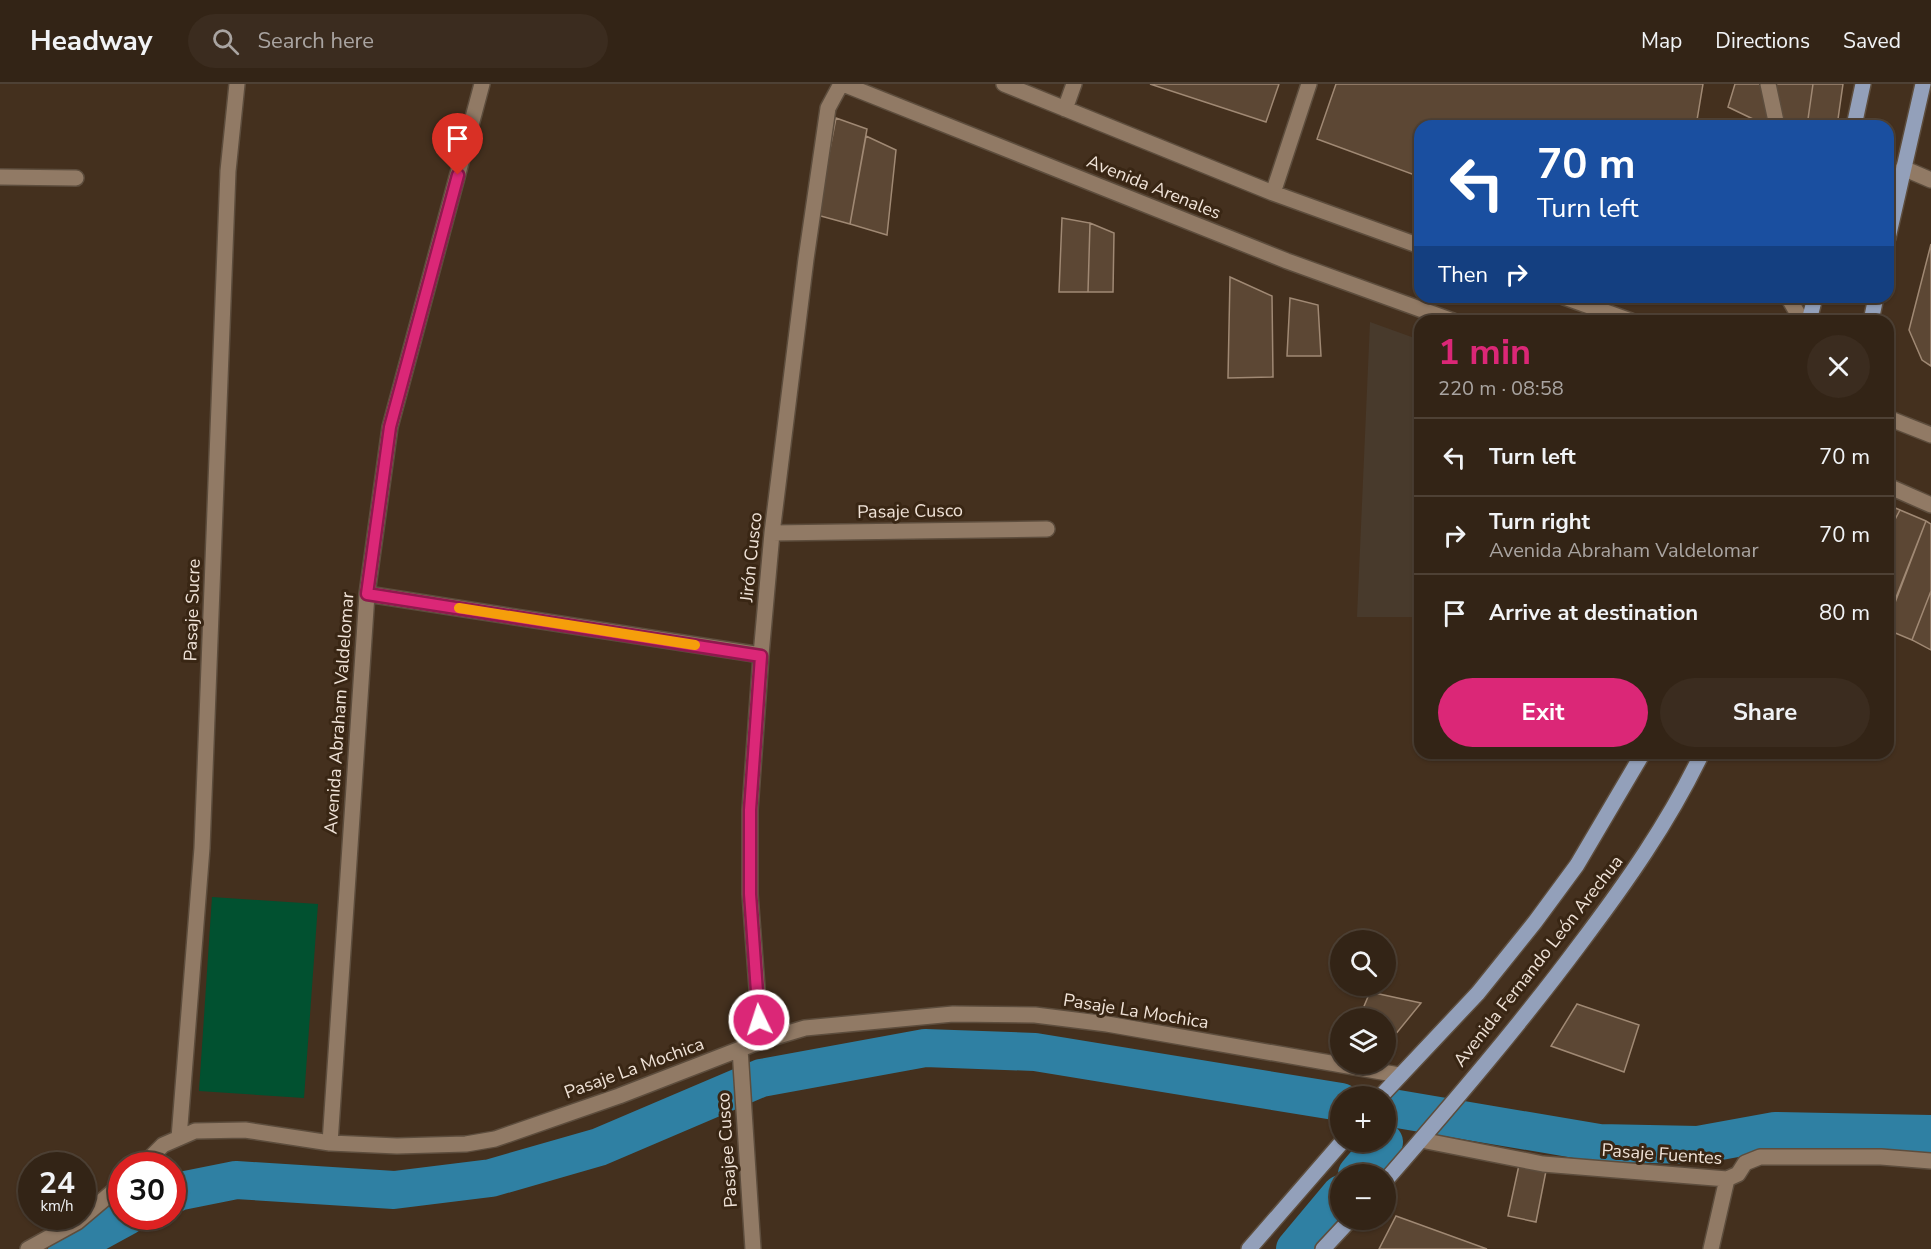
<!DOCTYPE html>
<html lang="en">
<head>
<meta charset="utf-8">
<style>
	:root { --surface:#332416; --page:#3b2c1f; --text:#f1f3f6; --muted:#a9a4a1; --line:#4e4135; --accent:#db2777 }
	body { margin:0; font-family:"Nunito Sans",sans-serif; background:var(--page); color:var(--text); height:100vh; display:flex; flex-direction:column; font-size:22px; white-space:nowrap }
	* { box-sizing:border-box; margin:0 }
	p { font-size:20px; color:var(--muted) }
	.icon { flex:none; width:33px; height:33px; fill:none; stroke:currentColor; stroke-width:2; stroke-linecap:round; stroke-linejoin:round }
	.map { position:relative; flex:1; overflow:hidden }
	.side { position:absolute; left:1414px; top:231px; width:480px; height:444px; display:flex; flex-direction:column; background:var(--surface); border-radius:18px; box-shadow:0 2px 4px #0004,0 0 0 2px var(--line) }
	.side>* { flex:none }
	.hud { position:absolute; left:1414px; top:36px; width:480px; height:183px; border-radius:18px; box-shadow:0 2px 4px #0004,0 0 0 2px var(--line); background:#1a4fa0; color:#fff; overflow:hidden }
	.controls { position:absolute; left:1330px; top:846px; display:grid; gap:12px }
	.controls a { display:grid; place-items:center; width:66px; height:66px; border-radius:50%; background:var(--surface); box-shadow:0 2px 4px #0004,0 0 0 2px var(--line); font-size:30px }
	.speed { position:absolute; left:18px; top:1068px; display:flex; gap:12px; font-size:30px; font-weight:700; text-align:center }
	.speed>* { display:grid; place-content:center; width:78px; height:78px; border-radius:50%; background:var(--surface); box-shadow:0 2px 4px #0004,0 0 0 2px var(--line); line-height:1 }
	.speed small { font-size:15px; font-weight:400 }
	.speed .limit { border:9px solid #d22; background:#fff; color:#111 }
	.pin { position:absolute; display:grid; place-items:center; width:51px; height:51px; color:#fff; margin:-62px -26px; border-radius:50% 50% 50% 0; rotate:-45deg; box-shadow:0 0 6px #0007 }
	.pin .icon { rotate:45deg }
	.me { position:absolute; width:66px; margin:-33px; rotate:356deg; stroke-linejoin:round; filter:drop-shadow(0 0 4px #0008) }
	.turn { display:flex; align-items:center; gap:21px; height:126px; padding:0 24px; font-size:27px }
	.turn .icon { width:78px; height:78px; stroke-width:2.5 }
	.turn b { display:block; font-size:42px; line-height:51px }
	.then { display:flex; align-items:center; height:57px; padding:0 24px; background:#0003; gap:12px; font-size:22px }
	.round { display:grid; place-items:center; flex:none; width:63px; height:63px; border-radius:32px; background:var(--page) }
	.headline { display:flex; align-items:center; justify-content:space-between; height:102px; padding:0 24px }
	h1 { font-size:36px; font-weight:700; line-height:45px; color:var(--accent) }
	.button { display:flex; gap:12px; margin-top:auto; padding:12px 24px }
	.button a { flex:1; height:69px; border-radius:36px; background:var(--accent); color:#fff; font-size:24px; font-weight:700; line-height:69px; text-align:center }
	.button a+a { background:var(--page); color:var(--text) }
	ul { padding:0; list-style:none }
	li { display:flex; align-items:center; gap:18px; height:78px; padding:0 24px; border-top:2px solid var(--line) }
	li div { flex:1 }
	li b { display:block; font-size:22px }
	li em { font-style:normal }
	header { display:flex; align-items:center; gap:36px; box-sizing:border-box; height:84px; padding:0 30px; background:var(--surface); border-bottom:2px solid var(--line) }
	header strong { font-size:28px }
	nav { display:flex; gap:33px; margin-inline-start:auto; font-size:21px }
	.search { width:420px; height:54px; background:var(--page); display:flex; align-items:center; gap:15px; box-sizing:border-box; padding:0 21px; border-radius:33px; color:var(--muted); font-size:22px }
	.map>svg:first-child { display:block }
</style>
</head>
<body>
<header>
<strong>Headway</strong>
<div class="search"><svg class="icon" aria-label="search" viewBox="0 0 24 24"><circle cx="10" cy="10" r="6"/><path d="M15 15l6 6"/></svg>Search here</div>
<nav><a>Map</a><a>Directions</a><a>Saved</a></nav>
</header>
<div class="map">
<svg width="1931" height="1165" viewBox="0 0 1931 1165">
	<rect width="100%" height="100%" fill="#44301e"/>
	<!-- industrial -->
	<path fill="#483a2c" d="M1370,238L1420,256V533H1357Z"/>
	<!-- green -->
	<path fill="#015130" d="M212,813L318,820L304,1014L199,1007Z"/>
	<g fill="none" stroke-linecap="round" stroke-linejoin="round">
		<!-- canal -->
		<path stroke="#2f80a3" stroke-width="38" d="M1386,1023L1599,1059L1698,1061L1775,1047L1931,1050
			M1357,1090L1384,1058
			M172,1111L181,1107L236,1096L394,1106L491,1094L599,1063L761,994L925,964L1035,968L1341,1018
			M67,1165L127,1132
			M1295,1165L1341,1110"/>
	</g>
	<!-- building -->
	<path fill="#5c4734" stroke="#a08974" stroke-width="1.5" d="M1150,0H1279L1266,38Z
		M1336,0H1703L1696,42H1420V93L1317,55Z
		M1735,0H1813L1807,42H1753L1755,36L1728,23Z
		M1813,0H1843L1837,42H1807Z
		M836,34L867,45L850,140L817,131Z
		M866,52L896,66L887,151L850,140Z
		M1062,134L1090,139L1088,208H1059Z
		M1090,139L1114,149L1113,208H1088Z
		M1931,160V282L1922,276L1909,246Z
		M1230,193L1272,212L1273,293L1228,294Z
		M1290,214L1318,221L1321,272H1287Z
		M1888,421L1900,426L1888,449Z
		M1900,426L1926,437L1893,524L1888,521V449Z
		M1926,437L1931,440V507L1912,556L1888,546V534Z
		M1931,507V566L1912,556Z
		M1370,908L1421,919L1386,962V934H1359Z
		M1577,920L1639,941L1624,988L1551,962Z
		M1519,1081L1546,1087L1536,1138L1508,1132Z
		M1396,1132L1487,1165H1379Z"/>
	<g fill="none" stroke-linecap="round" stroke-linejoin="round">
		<!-- minor casing -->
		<g stroke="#5d4d3d" stroke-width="18">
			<path id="minor" d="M843,0L1287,177L1453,237
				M1004,0L1273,109L1420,162
				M1768,0L1777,42
				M1065,25L1074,0
				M1903,84L1931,96
				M0,93L76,94
				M1273,109L1309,0
				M1564,213L1631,237
				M1788,213L1802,237
				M1888,334L1931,351
				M1888,402L1931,421
				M772,449L1047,445
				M367,510L761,571
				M761,957L750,810V726L761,571L772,449L806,175L828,24L841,0
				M740,965L753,1165
				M179,1054L202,764L228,87L237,0
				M1421,1056L1543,1080L1727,1095L1738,1090L1745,1079L1760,1073H1881L1931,1077
				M330,1059L367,510L390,343L482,0
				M142,1082L163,1061L195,1047L245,1046L330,1059L397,1062L466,1060L495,1055L619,1012L761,957L805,944L953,930L1035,931L1107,940L1399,991
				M28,1165L77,1138L122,1100
				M1711,1165L1727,1095"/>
		</g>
		<!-- major casing -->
		<g stroke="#5d4d3d" stroke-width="18">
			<path id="major" d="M1854,42L1863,0
				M1888,154L1923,0
				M1809,237L1815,213
				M1871,237L1876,213
				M1381,1012L1478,909L1535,838L1577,781L1643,669
				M1386,1096C1453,1019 1519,942 1580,860C1626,799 1669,738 1702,669
				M1249,1165L1342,1058
				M1323,1165L1350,1136"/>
		</g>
		<!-- minor -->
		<use href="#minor" stroke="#917a65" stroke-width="15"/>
		<!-- major -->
		<use href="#major" stroke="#93a0ba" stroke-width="15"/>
	</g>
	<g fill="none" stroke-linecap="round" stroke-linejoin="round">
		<!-- route casing -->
		<g stroke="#8e194d" stroke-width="15">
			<path id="route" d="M458,91L390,343L367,510L761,572L750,726V810L759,936"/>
		</g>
		<!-- route -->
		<use href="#route" stroke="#db2777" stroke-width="10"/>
		<!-- slow -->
		<path stroke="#f59e0b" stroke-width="10" d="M459,524L695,561"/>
	</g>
	<g text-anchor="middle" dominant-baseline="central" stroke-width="6" stroke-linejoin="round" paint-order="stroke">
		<!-- street labels -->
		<g font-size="18" fill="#f0e3d8" stroke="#392614">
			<text transform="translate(1154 103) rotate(22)">Avenida Arenales</text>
			<text transform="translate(910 427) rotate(-1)">Pasaje Cusco</text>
			<text transform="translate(751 473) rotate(-84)">Jirón Cusco</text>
			<text transform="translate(192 526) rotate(-88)">Pasaje Sucre</text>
			<text transform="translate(339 629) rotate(-86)">Avenida Abraham Valdelomar</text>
			<text transform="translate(1538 877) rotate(-52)">Avenida Fernando León Arechua</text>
			<text transform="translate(1136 927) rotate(9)">Pasaje La Mochica</text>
			<text transform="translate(634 984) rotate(-20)">Pasaje La Mochica</text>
			<text transform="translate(727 1066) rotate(-94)">Pasajee Cusco</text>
			<text transform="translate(1662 1070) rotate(4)">Pasaje Fuentes</text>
		</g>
	</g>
</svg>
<div class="controls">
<a><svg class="icon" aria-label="search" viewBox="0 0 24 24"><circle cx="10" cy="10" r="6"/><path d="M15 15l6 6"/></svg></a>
<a><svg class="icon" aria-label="layers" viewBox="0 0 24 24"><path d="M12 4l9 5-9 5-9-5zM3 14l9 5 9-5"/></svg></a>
<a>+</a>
<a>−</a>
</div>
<div class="speed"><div>24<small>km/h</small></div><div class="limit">30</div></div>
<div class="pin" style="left:458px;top:91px;background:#d93025"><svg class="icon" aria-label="arrive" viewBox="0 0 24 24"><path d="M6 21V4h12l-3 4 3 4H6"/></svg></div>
<svg class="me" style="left:759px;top:936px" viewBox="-20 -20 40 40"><circle r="17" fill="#db2777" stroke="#fff" stroke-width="3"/><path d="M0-11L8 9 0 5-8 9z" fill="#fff"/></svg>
<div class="hud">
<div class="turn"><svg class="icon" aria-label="left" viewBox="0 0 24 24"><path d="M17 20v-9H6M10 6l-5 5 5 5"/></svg><div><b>70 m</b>Turn left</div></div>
<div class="then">Then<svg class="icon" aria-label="right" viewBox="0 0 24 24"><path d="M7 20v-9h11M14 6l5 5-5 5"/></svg></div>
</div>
<section class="side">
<div class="headline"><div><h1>1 min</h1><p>220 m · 08:58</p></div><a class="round"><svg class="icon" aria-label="close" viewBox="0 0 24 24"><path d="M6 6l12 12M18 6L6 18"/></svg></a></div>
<ul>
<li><svg class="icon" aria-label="left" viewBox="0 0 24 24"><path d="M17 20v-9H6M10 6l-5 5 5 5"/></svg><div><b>Turn left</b></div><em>70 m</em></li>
<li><svg class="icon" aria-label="right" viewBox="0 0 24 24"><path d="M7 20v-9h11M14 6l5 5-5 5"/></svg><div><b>Turn right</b><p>Avenida Abraham Valdelomar</p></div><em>70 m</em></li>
<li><svg class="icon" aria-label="arrive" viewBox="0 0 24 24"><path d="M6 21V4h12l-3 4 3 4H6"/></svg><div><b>Arrive at destination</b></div><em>80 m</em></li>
</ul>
<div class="button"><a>Exit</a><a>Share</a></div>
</section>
</div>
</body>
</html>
